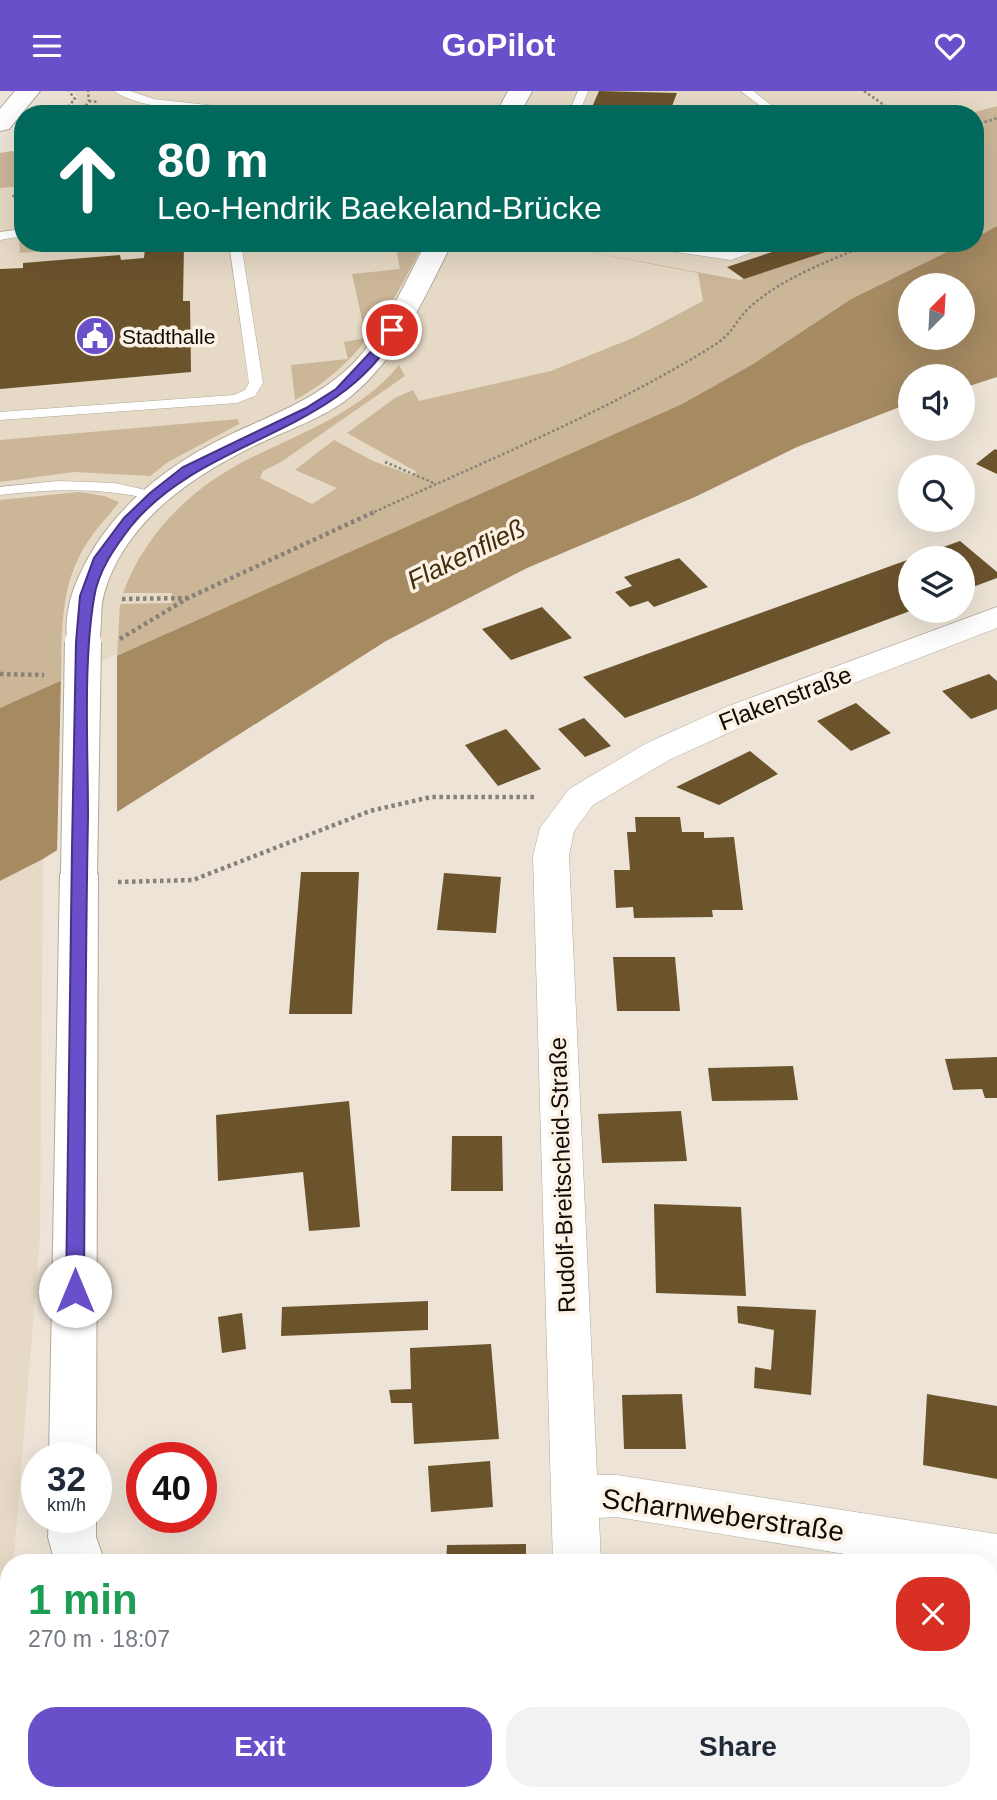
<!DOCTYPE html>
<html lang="en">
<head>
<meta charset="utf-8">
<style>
	:root { --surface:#fff; --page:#f2f2f3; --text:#1f2937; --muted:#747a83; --accent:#694fc9 }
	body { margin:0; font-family:Helvetica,sans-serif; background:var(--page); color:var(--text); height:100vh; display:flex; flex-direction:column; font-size:26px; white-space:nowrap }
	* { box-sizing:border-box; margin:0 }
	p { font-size:23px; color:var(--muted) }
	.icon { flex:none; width:38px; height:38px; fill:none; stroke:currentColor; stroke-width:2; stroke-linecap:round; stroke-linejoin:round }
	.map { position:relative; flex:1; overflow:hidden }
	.side { position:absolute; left:0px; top:1463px; width:998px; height:247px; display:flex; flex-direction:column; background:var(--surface); border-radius:28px 28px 0 0; box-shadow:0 7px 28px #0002 }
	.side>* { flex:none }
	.top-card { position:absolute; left:14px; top:14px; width:970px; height:147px; border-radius:28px; box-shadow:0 7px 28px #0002; background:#00695c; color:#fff; overflow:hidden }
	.needle { width:46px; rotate:24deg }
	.buttons { position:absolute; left:898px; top:182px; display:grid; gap:14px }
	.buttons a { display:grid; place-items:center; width:77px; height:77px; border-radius:50%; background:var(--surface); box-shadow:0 7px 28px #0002; font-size:35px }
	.speed { position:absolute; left:21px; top:1351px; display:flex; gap:14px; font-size:35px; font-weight:700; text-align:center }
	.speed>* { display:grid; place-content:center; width:91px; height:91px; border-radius:50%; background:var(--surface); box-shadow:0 7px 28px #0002; line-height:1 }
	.speed small { font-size:18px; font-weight:400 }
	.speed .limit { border:10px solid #d22; background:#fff; color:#111 }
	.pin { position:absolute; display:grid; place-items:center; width:60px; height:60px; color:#fff; margin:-30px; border:4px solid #fff; border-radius:50%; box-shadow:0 2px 7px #0007 }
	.me { position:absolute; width:77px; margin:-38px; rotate:0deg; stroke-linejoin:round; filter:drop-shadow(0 0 5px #0008) }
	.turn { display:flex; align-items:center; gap:24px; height:147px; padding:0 28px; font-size:32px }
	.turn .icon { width:91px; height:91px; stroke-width:2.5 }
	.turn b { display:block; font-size:49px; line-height:60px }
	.round { display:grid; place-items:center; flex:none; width:74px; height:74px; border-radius:28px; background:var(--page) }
	.head { display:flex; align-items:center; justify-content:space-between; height:119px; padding:0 28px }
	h1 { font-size:42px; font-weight:700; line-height:52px; color:#1e9e55 }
	.button { display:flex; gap:14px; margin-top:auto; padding:14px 28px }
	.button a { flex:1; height:80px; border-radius:28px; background:var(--accent); color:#fff; font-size:28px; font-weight:700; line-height:80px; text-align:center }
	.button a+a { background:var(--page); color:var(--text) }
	header { display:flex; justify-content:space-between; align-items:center; height:91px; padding:0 28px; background:var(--accent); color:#fff; font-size:32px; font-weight:700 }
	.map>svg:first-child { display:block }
</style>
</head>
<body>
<header><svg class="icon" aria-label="menu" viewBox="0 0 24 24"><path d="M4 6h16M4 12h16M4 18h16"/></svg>GoPilot<svg class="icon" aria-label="heart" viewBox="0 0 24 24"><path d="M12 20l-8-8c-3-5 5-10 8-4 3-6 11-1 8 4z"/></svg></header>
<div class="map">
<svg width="997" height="1709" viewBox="0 0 997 1709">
	<rect width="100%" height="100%" fill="#ede4d7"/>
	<!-- built -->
	<path fill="#e6d9c5" d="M74,0H997V15L968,23H66L79,9Z
		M23,59V152H965L851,208L682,313L0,617V85Z
		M43,768L40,1145L14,1465L16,1472H9V1701H174L184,1709H0V790Z"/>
	<!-- green -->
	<path fill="#cbb698" d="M997,15V135L975,147V23H968Z
		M12,60L23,64V95L0,97V62Z
		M19,147H23V152L121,154L20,162Z
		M412,152H424C389,218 363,272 295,309L291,274L348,268L344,251L366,247L352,183L400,178L396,158L413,156Z
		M542,152L740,189L853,152H965L851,208L753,273L682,313L117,567L120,513L172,512V502H123C147,437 198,391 261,362C311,338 363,318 399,274L405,285L281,371L263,380L260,387L312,413L337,397L295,379L334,349L373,370L411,384L417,381L347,342L395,307L413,299L419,310L551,280L635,246L703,210L698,182Z
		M238,328L239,333L168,371L150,385L74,381L0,391V349Z
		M80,401L104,405L119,411C109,425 97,436 88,450C59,494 62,541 61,592L0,617V409Z"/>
	<!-- water -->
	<path fill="#a58a62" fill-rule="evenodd" d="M997,135V286L963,297L962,285H910V312L797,356L695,406L527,477L386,550L43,768L0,790V617L682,313L753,273L851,208L965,152H975V147ZM910,194H962V247H910Z"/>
	<!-- pier -->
	<path fill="#ede4d7" d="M117,563V724L57,763L61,588Z"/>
	<!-- building -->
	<path fill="#6b532c" d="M599,0L677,2L672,15L723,23H589Z
		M799,152L850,153L744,188L727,176Z
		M184,154L183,210H190L191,281L0,298V178L23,177V172L120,164L121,169L144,167L145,157Z
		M995,358L997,359V383L976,373Z
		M960,450L997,481V487L962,500V467H913Z
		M679,467L708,496L654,516L648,510L630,516L615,501L632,495L624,486Z
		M910,468V520L625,627L583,586Z
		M542,516L572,547L511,569L482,538Z
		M989,583L997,590V618L971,628L942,600Z
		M856,612L891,642L851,660L817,630Z
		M584,627L611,655L585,666L558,638Z
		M506,638L541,678L498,695L465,654Z
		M750,660L778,683L719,714L676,696Z
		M635,726H680L682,741H704V747L734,746L743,819H712L713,826L634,827L633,816L616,817L614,779H630L627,741H636Z
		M301,781H359L352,923H289Z
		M444,782L501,786L496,842L437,839Z
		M613,866H675L680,920H617Z
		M997,966V1007H985L982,998L953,999L945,968Z
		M793,975L798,1009L712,1010L708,977Z
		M349,1010L360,1136L309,1140L303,1081L218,1090L216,1024Z
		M681,1020L687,1070L602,1072L598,1023Z
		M452,1045H502L503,1100H451Z
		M654,1113L741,1116L746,1205L656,1202Z
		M428,1210V1239L281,1245L282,1216Z
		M737,1215L816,1219L811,1304L754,1297L755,1276L771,1279L774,1239L738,1232Z
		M242,1222L246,1258L222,1262L218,1226Z
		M491,1253L499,1348L414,1353L412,1312H391L389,1299L411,1298L410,1257Z
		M682,1303L686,1358H624L622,1304Z
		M927,1303L997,1315V1388L923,1374Z
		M490,1370L493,1416L431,1421L428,1375Z
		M526,1453V1472H446L447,1454Z
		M635,1464L683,1470V1472H635Z"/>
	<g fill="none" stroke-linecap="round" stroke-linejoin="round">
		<!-- lane casing -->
		<g stroke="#b1a89b" stroke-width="1">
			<path id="lane" d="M114,0H130L154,8L260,20L265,23C228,23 142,21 114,0Z
				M578,0H588L579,23H568Z
				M741,0H753L783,23H771Z
				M23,138V145L0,149V141Z
				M229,152H241L263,292L255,305L237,312L0,329V321L234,304L245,299L249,292Z
				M636,152H668L730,161L758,152H777L731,169L642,156Z
				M58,390L115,392L159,402L161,405L154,409C102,396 53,398 0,404V396Z"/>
		</g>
		<!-- street casing -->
		<g stroke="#b1a89b" stroke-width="1">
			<path id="street" d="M997,516V537L750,632L669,669L593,714L574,740L569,765L597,1384H617L997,1443V1487L989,1486V1472H900L617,1426L599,1427L601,1472H553L533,765L540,737L569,698L645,653L726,616Z
				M547,1701H597L595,1709H543Z"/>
		</g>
		<!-- secondary casing -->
		<g stroke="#b1a89b" stroke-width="2">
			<path id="secondary" d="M15,0H40L9,38L0,40V18Z
				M508,0H532L520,23H496Z
				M426,152H452C424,207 399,266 350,306C322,328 287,339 256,354C213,375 170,401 140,437C122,458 107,485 102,512C100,528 103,545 95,559L83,562L71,559C62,543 68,514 74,497C103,422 166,373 238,340C275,323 312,309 344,281C382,248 402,196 426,152Z
				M79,770L92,774L98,783L96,1368L49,1367L60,783L66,774Z
				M96,1424V1446L105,1472H55L48,1446L49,1426H96Z
				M252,1701H313L317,1709H256Z"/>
		</g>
		<!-- path-far1 -->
		<path stroke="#878178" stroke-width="2.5" stroke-dasharray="2.5 2.5" stroke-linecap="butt" d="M864,0L897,23
			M89,10L99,11
			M61,23L75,8L69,0
			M80,23L89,10L88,0
			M975,34L997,27
			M13,106L23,87
			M385,371L436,393
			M370,423C485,370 605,322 713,255C733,243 735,230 749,217C782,186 829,171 870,152"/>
		<!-- path -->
		<path stroke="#878178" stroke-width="4.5" stroke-dasharray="3.5 3.5" stroke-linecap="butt" d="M122,508L187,507
			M120,548L188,507L374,421
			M0,583L44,584
			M118,791L193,789L370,720L431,706H535"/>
		<!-- lane -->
		<use href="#lane" fill="#fff" fill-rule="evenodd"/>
		<!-- street -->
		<use href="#street" fill="#fff" fill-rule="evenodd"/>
		<!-- secondary -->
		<use href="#secondary" fill="#fff" fill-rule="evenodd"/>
		<!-- secondary-bridge casing -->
		<g stroke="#b1a89b" stroke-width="38" stroke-linecap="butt">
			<path id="secondary-bridge" d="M79,783L83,551"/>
		</g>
		<!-- secondary-bridge -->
		<use href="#secondary-bridge" stroke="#fff" stroke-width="36"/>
	</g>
	<!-- route -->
	<path fill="#694fc9" stroke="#443383" stroke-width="2" d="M388,237L398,239C341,344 205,346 132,434C115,456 98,480 94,507C83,573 88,658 88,725C85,883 85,1042 84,1200L81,1206H68L66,1200L72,757L76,551L80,505L94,467L124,427L150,402L183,376L306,317L336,298L380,251Z"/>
	<!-- icons -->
	<defs>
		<g id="civic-disc" transform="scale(2.0125)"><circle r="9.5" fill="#694fc9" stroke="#fbf1e4"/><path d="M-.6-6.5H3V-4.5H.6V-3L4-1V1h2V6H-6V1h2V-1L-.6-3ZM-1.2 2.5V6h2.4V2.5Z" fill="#fff"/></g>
	</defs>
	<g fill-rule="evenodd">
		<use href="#civic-disc" x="95" y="245"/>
	</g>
	<g text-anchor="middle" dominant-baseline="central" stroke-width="7" stroke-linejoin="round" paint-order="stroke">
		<!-- far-poi labels -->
		<g font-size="21" fill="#0f0c08" stroke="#fbf1e4" text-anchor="start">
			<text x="122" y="245">Stadthalle</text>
		</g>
		<!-- street labels -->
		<g font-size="24" fill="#0f0c08" stroke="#fbf1e4">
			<text transform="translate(785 607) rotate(-21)">Flakenstraße</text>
			<text transform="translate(562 1084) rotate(-92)">Rudolf-Breitscheid-Straße</text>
		</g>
		<!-- water labels -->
		<g font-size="26" font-style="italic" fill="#412e0b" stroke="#fbf1e4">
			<text transform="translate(466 463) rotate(-26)">Flakenfließ</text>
		</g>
		<!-- near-street labels -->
		<g font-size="28" fill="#0f0c08" stroke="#fbf1e4">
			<text transform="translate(723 1424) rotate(8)">Scharnweberstraße</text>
		</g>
	</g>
</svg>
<div class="buttons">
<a><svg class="needle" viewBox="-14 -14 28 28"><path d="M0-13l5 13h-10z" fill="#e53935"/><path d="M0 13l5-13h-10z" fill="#747a83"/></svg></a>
<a><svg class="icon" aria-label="sound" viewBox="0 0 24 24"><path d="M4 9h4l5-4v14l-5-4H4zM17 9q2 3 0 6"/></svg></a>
<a><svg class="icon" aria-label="search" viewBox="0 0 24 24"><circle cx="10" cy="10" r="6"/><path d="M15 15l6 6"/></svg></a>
<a><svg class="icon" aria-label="layers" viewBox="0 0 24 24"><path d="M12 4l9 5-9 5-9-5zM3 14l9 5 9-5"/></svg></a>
</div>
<div class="speed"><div>32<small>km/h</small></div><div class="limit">40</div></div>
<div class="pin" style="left:392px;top:239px;background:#d93025"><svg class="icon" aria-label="arrive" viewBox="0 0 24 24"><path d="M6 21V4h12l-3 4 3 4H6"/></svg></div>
<svg class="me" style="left:75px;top:1200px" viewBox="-20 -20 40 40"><circle r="19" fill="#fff"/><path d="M0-13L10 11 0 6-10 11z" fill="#694fc9"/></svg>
<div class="top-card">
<div class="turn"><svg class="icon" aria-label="ahead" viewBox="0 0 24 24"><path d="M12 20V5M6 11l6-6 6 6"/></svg><div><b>80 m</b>Leo-Hendrik Baekeland-Brücke</div></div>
</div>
<section class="side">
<div class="head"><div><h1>1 min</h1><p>270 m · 18:07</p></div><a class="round" style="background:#d93025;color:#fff"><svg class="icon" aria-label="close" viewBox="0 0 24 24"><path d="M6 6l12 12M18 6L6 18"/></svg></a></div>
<div class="button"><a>Exit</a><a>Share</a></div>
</section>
</div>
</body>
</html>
